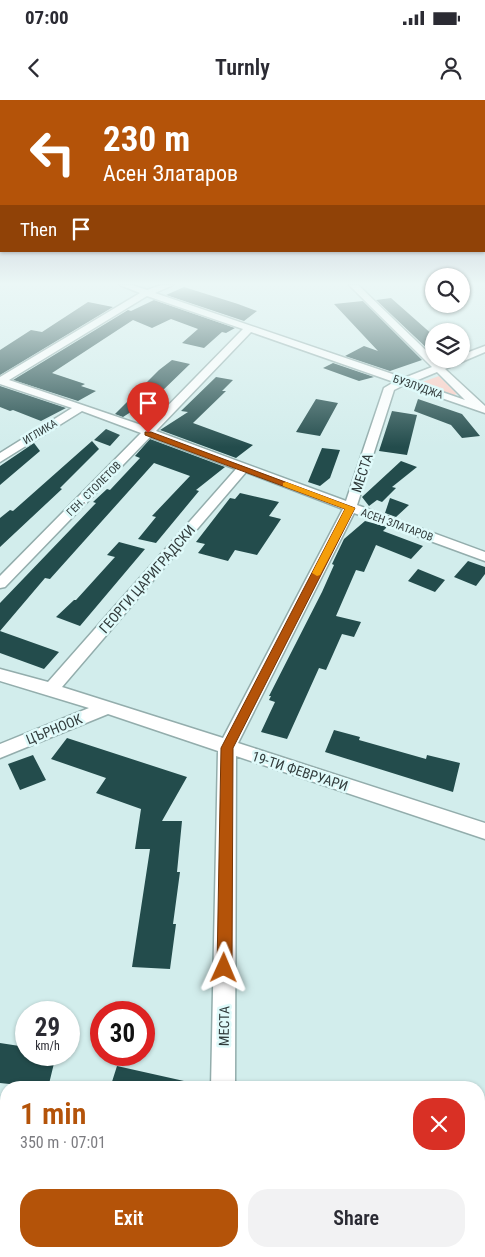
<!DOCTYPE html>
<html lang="en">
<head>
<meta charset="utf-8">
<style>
	:root { --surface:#fff; --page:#f2f2f3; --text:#2b2b33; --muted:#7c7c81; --accent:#b45309 }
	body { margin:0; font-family:"Roboto Condensed",sans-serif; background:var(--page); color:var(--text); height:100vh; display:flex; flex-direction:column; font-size:19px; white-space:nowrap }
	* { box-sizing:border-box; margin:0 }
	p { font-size:16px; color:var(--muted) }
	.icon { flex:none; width:28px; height:28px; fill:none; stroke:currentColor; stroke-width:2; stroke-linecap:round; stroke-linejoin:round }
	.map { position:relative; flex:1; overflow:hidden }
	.drawer { position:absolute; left:0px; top:981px; width:485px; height:176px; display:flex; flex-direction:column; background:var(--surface); border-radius:20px 20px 0 0; box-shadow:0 1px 4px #0004 }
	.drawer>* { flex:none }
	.banner { position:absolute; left:0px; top:0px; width:485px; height:152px; box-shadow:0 1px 4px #0004; background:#b45309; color:#fff; overflow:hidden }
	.buttons { position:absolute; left:425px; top:168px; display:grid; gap:10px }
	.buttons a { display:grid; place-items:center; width:45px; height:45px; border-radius:50%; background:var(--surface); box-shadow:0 1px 4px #0004; font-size:25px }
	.speed { position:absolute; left:15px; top:901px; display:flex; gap:10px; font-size:25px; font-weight:700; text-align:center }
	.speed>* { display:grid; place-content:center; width:65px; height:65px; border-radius:50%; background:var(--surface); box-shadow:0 1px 4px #0004; line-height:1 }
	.speed small { font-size:12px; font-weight:400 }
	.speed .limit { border:8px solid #d22; background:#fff; color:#111 }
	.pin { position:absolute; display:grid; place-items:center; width:42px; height:42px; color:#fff; margin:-51px -21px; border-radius:50% 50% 50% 0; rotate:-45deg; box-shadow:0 0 5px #0007 }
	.pin .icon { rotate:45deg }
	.me { position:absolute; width:55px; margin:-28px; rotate:1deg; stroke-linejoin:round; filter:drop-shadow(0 0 4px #0008) }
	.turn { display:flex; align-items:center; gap:18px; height:105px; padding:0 20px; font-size:22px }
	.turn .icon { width:65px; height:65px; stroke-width:2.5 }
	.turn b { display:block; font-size:35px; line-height:42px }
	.then { display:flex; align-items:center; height:48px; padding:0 20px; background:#0003; gap:10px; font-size:19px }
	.round { display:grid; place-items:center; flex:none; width:52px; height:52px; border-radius:20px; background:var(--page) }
	.overview { display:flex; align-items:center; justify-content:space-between; height:85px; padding:0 20px }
	h1 { font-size:30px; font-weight:600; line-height:38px; color:var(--accent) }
	.action { display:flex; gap:10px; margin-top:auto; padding:10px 20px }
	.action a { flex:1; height:58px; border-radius:20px; background:var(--accent); color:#fff; font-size:20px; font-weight:600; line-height:58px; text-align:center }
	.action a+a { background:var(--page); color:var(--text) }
	.status { display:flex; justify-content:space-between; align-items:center; height:35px; padding:0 25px; background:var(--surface); direction:ltr }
	.status svg { height:14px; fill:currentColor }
	header { display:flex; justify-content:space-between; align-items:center; height:65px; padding:0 20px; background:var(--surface); font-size:22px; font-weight:600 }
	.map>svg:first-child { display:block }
</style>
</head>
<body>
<div class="status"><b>07:00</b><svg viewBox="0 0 49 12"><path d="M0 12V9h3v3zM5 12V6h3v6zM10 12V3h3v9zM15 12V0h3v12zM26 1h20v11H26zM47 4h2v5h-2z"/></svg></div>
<header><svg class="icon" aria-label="back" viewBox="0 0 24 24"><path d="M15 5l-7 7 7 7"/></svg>Turnly<svg class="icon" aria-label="person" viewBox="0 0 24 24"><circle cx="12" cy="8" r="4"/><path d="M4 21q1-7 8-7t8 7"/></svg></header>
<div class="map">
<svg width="485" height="1157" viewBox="0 0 485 1157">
	<rect width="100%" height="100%" fill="#d2edec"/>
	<!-- green -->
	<path fill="#fecbc1" d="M439,276L457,294L454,295L420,283Z"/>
	<!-- building -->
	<path fill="#234c4c" d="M184,187L238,204L257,211L244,221L166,195Z
		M391,198L434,236V255L376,200Z
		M154,200L235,228L226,233L222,232L204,248L182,243L198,229L171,219L152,228L133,220L52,273L85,284L81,286L96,291L78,301L13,280L128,210L131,211Z
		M363,201L422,260L390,271L345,256L364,246L378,251L334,204Z
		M88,202L113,207L0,275V250L31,230L42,232Z
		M172,260L190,264L159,294L123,317L115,314L159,270Z
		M333,263L374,277L359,281L323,268Z
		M216,277L233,280L222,291H226L193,323L253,345L236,358L160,330L188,312L181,311Z
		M0,286L66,308L41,321L13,310L10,311L0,307Z
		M316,299L338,303L320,336L296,332Z
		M418,299L462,314L480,336L462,338L451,325L414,311Z
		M392,311L417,315L407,355L379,351Z
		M106,329L120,335L110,346L94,340Z
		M150,339L225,367L196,390L199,391L156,443L138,439L156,417L152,416L190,376L154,363L50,479L45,478L0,531L59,552L44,569L0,553V503L96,403L93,402L107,389L110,390L140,358L135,356Z
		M92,341L99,349L60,388L62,389L0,447V418L10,410L13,411Z
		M34,343L40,351L0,385V366Z
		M322,348L340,350L330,378L320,386L308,382Z
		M401,361L417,367L392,387L396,388L382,402L377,400L369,406L362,397Z
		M240,393L279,402L269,416L281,419L257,455L235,450L228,461L198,453L205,444L196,442L230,398L235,399Z
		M390,398L409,405L396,417L385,413Z
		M365,421L387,427L383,431L423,446L411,459L376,445L364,472L356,470L336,516L361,522L354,537L342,534L326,570L319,568L287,639L261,632L275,602L269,600L271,596H269L322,492L334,465L332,464L344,439Z
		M119,442L145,449L80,526L56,517L74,500H76L115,457L107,455Z
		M468,461L485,467V474L476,486L454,477Z
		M418,469L445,480L435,492L408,481Z
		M334,630L360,637L359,640L426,659L427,655L460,663L453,692L325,652Z
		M67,638L187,677L162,721H182L177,772H180L173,824H176L170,869L132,867L150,749H135L141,709L96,693L106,678L51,659Z
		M33,655L46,680L20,690L8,664Z
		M0,943L26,947V955H56L48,988L0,983Z
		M117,966L184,981L183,988H110Z"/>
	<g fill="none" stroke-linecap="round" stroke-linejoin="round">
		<!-- minor casing -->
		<g stroke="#93adac" stroke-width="3">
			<path id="minor" d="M120,185H132L147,190L161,185H173L155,193L404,278L432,267L349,185H358L440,264L452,259H461V255L485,246V252L445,269L485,306V313L404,285L394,290L357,405L485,452V461L354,413L238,643L485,723V739L236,656L235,988H211L218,651L108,614L0,658V644L89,608L0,581V569L48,582L236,369L150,337L5,487L0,488V476L141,333L82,311L0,362V353L72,308L0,284V277L140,193ZM147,196L243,229L147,327L9,280ZM251,232L394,282L384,288L346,401L156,331ZM437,272L465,300L413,282ZM246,372L343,409L223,638L62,587Z
				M0,1028L6,1029V1055L0,1054Z
				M479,1108L485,1109V1137L479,1135Z
				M207,1151H235V1157H207Z"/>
		</g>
		<!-- minor -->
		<use href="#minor" fill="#fff" fill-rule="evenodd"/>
	</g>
	<!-- sky -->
	<linearGradient id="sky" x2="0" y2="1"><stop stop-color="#9b99b2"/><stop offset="0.53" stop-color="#ebf7f6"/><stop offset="1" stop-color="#ebf7f6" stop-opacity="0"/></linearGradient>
	<rect width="485" height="347" fill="url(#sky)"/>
	<!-- route -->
	<path fill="#b45309" stroke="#753606" d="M145,332H151L355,408L233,648L232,868L230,873L224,875L219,873L217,868L221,648L345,409L145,335Z"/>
	<!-- slow -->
	<path fill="#f59e0b" d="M286,382L355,408L320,475L317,476L312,473L345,409L283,386V383Z"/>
	<g text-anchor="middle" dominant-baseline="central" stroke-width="5" stroke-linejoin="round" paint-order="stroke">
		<!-- far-street labels -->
		<g font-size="11" fill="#323c3c" stroke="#dffafa">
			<text transform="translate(418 287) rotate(19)">БУЗЛУДЖА</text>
			<text transform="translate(40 332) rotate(-31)">ИГЛИКА</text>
			<text transform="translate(94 389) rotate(-45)">ГЕН. СТОЛЕТОВ</text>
			<text transform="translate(397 425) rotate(20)">АСЕН ЗЛАТАРОВ</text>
		</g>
		<!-- street labels -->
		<g font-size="14" fill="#323c3c" stroke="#dffafa">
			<text transform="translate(362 373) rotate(-72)">МЕСТА</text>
			<text transform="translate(147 479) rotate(-49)">ГЕОРГИ ЦАРИГРАДСКИ</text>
			<text transform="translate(54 629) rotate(-22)">ЦЪРНООК</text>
			<text transform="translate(300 671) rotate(18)">19-ТИ ФЕВРУАРИ</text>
			<text transform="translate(224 926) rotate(-89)">МЕСТА</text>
		</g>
	</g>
</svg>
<div class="buttons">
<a><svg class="icon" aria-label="search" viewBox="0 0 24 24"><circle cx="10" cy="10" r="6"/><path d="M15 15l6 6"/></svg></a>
<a><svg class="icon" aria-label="layers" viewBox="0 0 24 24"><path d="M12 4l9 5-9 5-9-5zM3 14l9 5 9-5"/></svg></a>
</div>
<div class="speed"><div>29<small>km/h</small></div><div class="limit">30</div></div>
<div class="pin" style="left:148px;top:333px;background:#d93025"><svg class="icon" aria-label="arrive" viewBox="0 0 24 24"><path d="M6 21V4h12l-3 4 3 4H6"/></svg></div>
<svg class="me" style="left:224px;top:868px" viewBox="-20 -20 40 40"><path d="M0-17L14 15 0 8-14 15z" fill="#b45309" stroke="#fff" stroke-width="4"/></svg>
<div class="banner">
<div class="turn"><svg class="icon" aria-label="left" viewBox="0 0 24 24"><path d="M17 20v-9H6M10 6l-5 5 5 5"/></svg><div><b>230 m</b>Асен Златаров</div></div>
<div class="then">Then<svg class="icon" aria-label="arrive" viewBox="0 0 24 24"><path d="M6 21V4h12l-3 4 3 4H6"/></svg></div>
</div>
<section class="drawer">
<div class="overview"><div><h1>1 min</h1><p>350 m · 07:01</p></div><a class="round" style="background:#d93025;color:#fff"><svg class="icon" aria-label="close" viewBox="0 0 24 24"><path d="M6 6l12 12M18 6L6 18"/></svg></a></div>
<div class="action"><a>Exit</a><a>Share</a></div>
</section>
</div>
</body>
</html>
